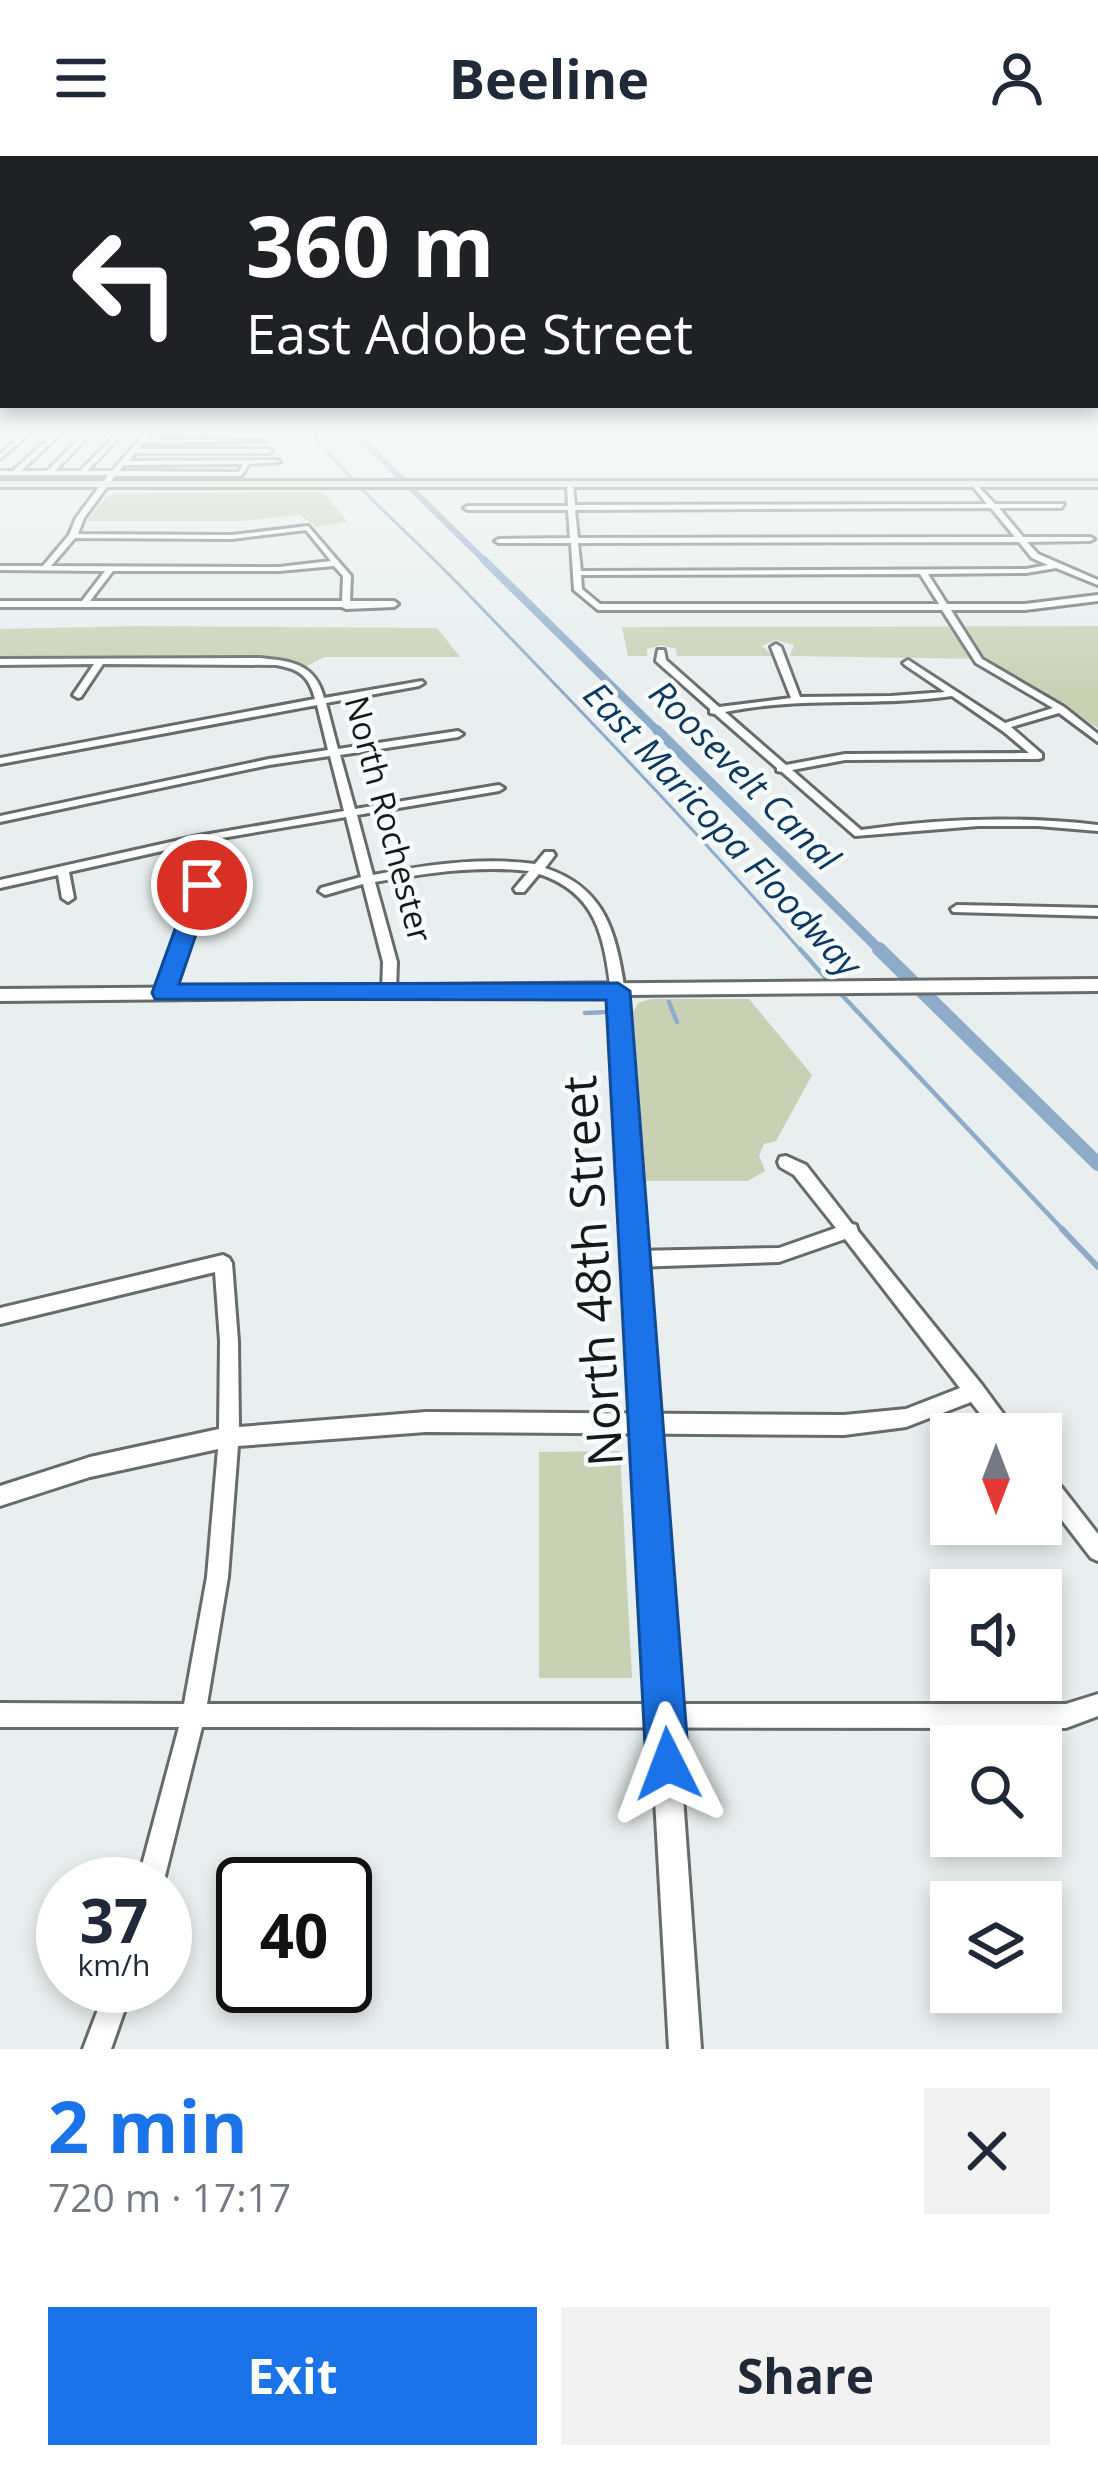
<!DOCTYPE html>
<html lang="en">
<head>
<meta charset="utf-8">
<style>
	:root { --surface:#fff; --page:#f2f2f3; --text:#1f2937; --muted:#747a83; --accent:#1a73e8 }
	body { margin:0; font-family:"Open Sans",sans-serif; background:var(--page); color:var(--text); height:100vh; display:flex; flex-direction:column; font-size:45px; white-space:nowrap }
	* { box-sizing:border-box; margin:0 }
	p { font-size:39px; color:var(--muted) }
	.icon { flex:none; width:66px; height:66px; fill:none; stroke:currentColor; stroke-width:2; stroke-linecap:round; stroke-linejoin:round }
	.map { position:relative; height:1893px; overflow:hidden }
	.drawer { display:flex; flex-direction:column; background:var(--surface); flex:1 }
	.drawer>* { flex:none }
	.hud { position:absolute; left:0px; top:0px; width:1098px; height:252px; box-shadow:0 6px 18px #0003; background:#202124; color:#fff; overflow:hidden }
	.needle { width:78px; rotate:180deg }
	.fabs { position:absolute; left:930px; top:1257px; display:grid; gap:24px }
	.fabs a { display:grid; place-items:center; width:132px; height:132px; border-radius:0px; background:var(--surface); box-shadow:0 6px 18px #0003; font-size:60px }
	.speed { position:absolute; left:36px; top:1701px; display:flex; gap:24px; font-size:60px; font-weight:700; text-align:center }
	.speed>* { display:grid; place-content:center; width:156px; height:156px; border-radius:50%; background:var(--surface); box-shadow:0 6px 18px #0003; line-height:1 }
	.speed small { font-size:30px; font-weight:400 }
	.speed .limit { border:6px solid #111; border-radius:18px; background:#fff; color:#111 }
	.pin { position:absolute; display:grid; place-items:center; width:102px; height:102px; color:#fff; margin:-51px; border:6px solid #fff; border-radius:50%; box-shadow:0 3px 12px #0007 }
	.me { position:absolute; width:132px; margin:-66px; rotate:357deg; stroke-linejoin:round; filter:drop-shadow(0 0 9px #0008) }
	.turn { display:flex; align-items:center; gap:42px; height:252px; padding:0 48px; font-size:54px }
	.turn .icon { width:156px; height:156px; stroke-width:2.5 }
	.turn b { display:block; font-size:84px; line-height:102px }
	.round { display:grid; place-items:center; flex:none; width:126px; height:126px; border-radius:0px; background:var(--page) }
	.head { display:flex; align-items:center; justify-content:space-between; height:204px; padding:0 48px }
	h1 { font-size:72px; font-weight:700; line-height:90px; color:var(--accent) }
	.button { display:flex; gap:24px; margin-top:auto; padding:24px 48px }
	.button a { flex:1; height:138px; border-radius:0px; background:var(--accent); color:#fff; font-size:48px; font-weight:700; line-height:138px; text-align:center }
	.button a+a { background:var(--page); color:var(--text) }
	header { display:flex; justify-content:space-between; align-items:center; height:156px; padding:0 48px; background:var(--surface); font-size:54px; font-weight:700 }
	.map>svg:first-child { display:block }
</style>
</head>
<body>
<header><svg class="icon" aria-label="menu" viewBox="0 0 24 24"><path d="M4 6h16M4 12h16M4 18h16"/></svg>Beeline<svg class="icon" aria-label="person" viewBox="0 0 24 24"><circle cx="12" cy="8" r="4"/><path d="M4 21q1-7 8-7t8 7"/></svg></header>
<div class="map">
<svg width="1098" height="1893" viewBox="0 0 1098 1893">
	<rect width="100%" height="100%" fill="#e8efee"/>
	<!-- green -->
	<path fill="#c8d1b4" d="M323,336L348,366L316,371L300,359L240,365H87L107,340L119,337Z
		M136,470L437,472L460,501H324L305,511L263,502L0,503V473Z
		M1098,470V572L985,503L790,500L794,489L776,484L762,490L773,500H677L676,493L661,489L647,493V500H628L622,471Z
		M651,843H749L812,919L776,985L764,988L759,999L765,1015L748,1025H645L633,856L638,847Z
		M620,1295L632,1522H539V1296Z"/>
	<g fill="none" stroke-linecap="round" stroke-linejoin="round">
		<!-- stream-far2 -->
		<path stroke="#8fabca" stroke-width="3" d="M309,273C356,334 416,383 469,439C582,556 695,673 802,796"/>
		<!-- stream-far1 -->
		<path stroke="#8fabca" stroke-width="4.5" d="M800,793L831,828
			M839,836L1065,1076
			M669,846L677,866
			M585,857L608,856"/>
		<!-- stream -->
		<path stroke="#8fabca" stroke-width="6" d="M1062,1073L1098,1111"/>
		<!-- canal-far3 -->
		<path stroke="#8fabca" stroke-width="6" d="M351,273L487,407"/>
		<!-- canal-far2 -->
		<path stroke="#8fabca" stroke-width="8" d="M484,404L660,577"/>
		<!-- canal-far1 -->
		<path stroke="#8fabca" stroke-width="10" d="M657,574L882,796"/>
		<!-- canal -->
		<path stroke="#8fabca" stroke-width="14" d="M879,793L1098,1008"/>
		<!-- minor casing -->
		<g stroke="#666c6b" stroke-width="6">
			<path id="minor" d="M0,273H4L0,275Z
				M28,273H34L0,303V298Z
				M59,273H65L21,315H47L89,273H95L55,315H80L121,273H127L87,315H112L149,273H155L147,283L264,285L143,287L138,293H269L272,295L269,297H135L128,305L277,304L280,306L249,308L241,320H115L84,362L78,378L232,379L308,370L351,420L350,445H394L398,448L394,451L346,453L342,451H0V445H82L105,415L0,414V410H43L69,379L76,362L108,319H0V315H13ZM243,308L239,316L119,315L124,309ZM306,374L331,405L279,411L51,410L75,382L232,383ZM334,410L343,420L342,445H90L113,415H279Z
				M974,326L995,348H1064L1061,352H999L1023,381H1090L1094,383L1090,385L1027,386L1038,398L1098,424V429L1056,412L1026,417L928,418L947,448H1025L1098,439V445L1025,454H951L982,503L1064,551L1098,578V586L1059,557L1011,571L1042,598V602L1038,603L845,604L792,614L861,674C941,662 1019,660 1098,669V675L1038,670H978L855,680L782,616L777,615V612L715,558L710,557V553L656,505L658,494H664L666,504L719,551L791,542L771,491L776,488L781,491L800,541L891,540L945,536L905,509L903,507L908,504L1005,567L1053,552L976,507L942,454H598L574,434L571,387H499L495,385L499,383L570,382L568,354H468L464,352L468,350H568L567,330L570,328L573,330L575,349L987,348L971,328ZM991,352L1015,381L578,382L575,354ZM1019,386L1032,402L1048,409L1026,413L581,415L578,387ZM920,418L939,448H600L582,433L581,419ZM952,540L1004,576L1029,597L845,598L786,609L725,556C800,540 877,551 952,540Z
				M259,502C291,505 315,507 324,542L422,525L424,527L419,530L326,547L338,593L458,575L463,578L458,581L340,599L355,653L499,629L504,632L499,635L357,659L373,719C426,709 480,701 535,708L545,696H553L555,699L545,712C606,732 616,777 625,835L623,838L618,840L611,835C604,781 597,737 539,718L524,736H516L514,733L529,715C477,709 426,717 375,726L397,806L396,836L394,839H384L382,836L383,806L363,728L325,739L319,735L321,732L361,721L346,661L204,685L208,729L171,837L164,842L157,837L196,729L193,688L69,716L74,742L68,746L62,742L58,719L0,732V724L198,680L344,655L330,600L269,609L0,666V660L269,603L328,594L317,549L0,608V602L315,543C309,520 300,513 276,509L103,508L81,541L78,542L73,539L94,508L0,509V503Z
				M957,749L1098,752V760L953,756L951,753Z
				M786,1000L806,1009L852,1068L856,1069L858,1075L982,1229L1018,1278H996L971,1246L906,1271L844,1279L426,1276L238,1290L228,1421L207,1548H1066L1098,1538V1560L1066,1572L202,1571L163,1728H137L179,1571H0V1547L184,1548L207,1421L218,1293L90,1321L0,1350V1330L90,1301L219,1273L220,1185L215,1116L0,1168V1152L223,1099L229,1102L232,1107L238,1185L239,1271L426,1256L844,1259L906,1253L960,1232L845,1083L779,1106L635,1111L629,1108L626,1103L629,1098L635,1095L779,1092L836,1072L794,1019L780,1011L778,1006L780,1001Z
				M1041,1311L1048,1314L1098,1378V1405L1091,1402L1041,1337Z
				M107,1830H133L111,1893H83Z"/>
		</g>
		<!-- tertiary casing -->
		<g stroke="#666c6b" stroke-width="6">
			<path id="tertiary" d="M1098,823V835L626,839L701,1893H669L610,839L0,845V833Z"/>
		</g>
		<!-- secondary casing -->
		<g stroke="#666c6b" stroke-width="6">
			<path id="secondary" d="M0,325H1098V331H0Z"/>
		</g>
		<!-- minor -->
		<use href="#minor" fill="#fff" fill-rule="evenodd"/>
		<!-- tertiary -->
		<use href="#tertiary" fill="#fff" fill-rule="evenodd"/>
		<!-- secondary -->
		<use href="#secondary" fill="#d9efe0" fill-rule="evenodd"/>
	</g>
	<!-- sky -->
	<linearGradient id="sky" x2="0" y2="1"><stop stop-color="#84b0dc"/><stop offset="0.51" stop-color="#f5f8f7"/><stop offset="1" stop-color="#f5f8f7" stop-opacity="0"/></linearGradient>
	<rect width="1098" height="538" fill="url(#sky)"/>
	<!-- route -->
	<path fill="#1a73e8" stroke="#114b97" stroke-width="3" d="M202,722L213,729L179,828L618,827L630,835L689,1608L683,1623L668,1629L652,1623L646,1608L606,844L155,843L152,837L191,729Z"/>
	<g text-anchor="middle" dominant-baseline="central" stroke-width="9" stroke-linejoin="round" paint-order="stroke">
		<!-- far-street labels -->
		<g font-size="33" fill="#171919" stroke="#f6fcfb">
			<text transform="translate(389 663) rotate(75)">North Rochester</text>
		</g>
		<!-- far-water labels -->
		<g font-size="36" font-style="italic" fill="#0f3861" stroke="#f6fcfb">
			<text transform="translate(745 619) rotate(45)">Roosevelt Canal</text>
			<text transform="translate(723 673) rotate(47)">East Maricopa Floodway</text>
		</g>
		<!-- near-street labels -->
		<g font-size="48" fill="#171919" stroke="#f6fcfb">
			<text transform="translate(591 1115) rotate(-94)">North 48th Street</text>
		</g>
	</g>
</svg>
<div class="fabs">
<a><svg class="needle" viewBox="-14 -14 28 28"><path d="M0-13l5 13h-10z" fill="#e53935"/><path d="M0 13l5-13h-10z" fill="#747a83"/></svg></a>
<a><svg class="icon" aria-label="sound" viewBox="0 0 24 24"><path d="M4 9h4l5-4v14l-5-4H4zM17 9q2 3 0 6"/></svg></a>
<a><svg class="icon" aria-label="search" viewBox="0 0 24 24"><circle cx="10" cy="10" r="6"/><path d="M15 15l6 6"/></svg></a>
<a><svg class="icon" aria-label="layers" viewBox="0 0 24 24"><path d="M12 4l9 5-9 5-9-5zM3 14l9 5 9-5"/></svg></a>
</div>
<div class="speed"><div>37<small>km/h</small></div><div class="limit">40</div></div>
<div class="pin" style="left:202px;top:729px;background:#d93025"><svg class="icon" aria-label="arrive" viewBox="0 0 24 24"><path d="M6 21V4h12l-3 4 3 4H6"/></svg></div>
<svg class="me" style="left:668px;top:1608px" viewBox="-20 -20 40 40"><path d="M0-17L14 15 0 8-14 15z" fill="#1a73e8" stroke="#fff" stroke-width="4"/></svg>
<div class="hud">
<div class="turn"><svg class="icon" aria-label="left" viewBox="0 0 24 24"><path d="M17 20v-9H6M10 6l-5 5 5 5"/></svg><div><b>360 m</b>East Adobe Street</div></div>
</div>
</div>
<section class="drawer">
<div class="head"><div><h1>2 min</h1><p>720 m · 17:17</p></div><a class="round"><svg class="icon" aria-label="close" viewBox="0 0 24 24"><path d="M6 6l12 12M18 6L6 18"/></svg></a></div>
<div class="button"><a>Exit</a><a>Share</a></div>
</section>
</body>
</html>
